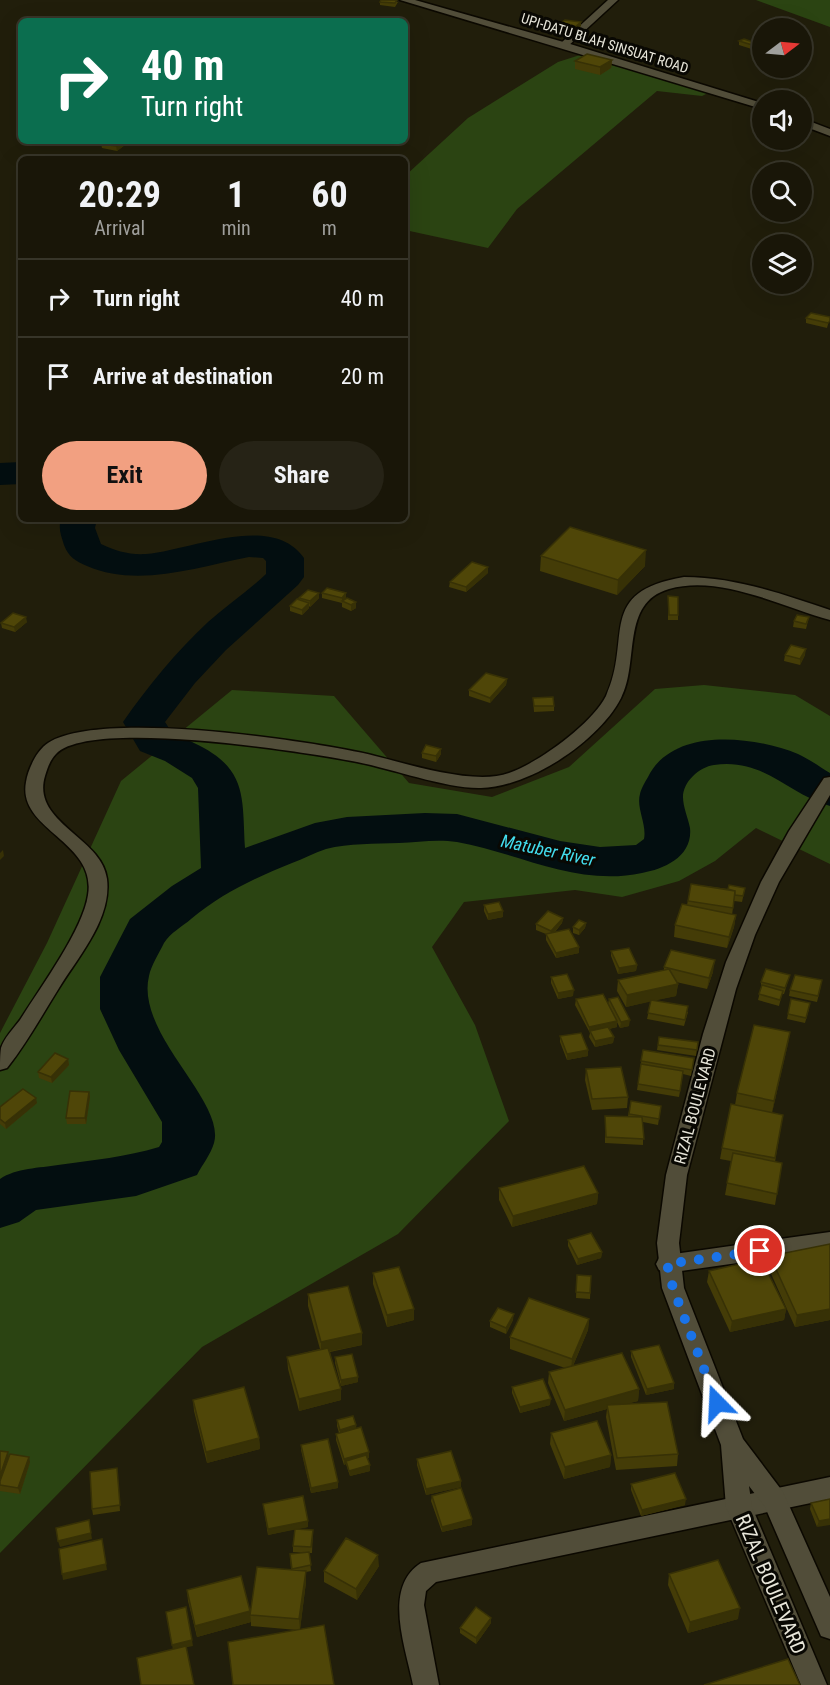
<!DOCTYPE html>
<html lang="en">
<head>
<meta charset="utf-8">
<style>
	:root { --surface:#191608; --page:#262316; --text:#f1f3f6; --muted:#9f9f9c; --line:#373529; --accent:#f2a081 }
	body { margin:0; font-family:"Roboto Condensed",sans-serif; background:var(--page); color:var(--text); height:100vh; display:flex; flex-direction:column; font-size:22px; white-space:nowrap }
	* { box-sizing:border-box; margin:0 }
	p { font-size:20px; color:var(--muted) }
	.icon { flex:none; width:33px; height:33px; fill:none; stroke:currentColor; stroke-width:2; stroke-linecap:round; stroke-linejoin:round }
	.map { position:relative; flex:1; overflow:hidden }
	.side { position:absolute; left:18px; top:156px; width:390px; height:366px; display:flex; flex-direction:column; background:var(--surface); border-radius:9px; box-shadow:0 6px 24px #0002,0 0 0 2px var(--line) }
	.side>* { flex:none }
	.top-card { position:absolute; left:18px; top:18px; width:390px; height:126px; border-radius:9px; box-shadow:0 6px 24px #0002,0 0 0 2px var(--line); background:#0b6e4f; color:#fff; overflow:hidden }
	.needle { width:39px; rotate:74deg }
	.fabs { position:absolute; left:752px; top:18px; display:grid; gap:12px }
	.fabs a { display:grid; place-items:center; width:60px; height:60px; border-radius:50%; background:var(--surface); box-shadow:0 6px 24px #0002,0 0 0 2px var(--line); font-size:30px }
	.pin { position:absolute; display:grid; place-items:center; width:51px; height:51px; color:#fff; margin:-26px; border:3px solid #fff; border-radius:50%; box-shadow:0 2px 6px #0007 }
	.me { position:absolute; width:66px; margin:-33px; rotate:339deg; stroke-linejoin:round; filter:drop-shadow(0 0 4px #0008) }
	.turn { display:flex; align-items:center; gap:21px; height:126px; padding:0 24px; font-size:27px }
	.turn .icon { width:78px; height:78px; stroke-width:2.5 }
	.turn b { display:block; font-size:42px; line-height:51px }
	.eta { display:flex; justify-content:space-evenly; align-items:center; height:102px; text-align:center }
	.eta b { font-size:36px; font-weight:700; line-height:42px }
	.action { display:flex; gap:12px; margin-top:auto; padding:12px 24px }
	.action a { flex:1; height:69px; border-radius:36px; background:var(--accent); color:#111; font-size:24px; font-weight:700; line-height:69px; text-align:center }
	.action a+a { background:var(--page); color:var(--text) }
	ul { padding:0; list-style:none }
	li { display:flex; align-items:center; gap:18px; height:78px; padding:0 24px; border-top:2px solid var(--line) }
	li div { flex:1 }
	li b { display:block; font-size:22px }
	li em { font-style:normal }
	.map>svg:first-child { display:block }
</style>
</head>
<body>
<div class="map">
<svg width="830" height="1685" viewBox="0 0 830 1685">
	<rect width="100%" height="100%" fill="#211e0b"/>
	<!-- green -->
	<path fill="#2b4412" d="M756,0H830V27Z
		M580,55L708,93L702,96L657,91L517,209L488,248L405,230V176L468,118L558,62Z
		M704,685L795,695L830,716V864L756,828L715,861L679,881L622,897L575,890L464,902L432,947L475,1025L509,1121L398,1234L202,1347L0,1553V1033L47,943L121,781L232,690L334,696L409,783L492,797L569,767L655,689Z"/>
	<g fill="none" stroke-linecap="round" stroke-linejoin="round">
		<!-- river -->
		<path fill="#030e10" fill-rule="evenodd" d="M21,462V484L0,485V463Z
			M61,519H97L95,528L101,544C116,551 129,555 146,554C192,550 272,512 304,558V577L298,585L226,650L195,683L165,722C174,737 179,735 194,743C248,768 242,797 245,848L315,823L347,817L425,813L457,814L560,841L600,847L636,845L644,839C647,824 636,808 640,794C641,789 645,782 648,777C673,726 754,736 798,754C809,759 820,767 830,773V806C787,794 765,758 714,765C699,767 683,782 683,797C683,807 688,818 690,828C693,856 665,869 642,873C577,887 519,853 457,842C438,839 418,842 399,843C375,844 349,843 326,849C314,853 303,859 292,863C255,878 222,893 191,919C183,926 170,933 164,943C159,953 151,966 149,976C135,1034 226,1101 214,1143C211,1154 202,1165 197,1175L136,1196L36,1210L19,1222L0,1228V1179C16,1168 40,1168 58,1165C93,1160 126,1157 159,1147L162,1142V1122L119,1050L100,1009V977L130,919L172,886L201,868L198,788L192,778L165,761L140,751L123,722C148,686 176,652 208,622C227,605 248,591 266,574V561L263,558L249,557C197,567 138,588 87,566C76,561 69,558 64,545C61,535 58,529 61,519Z"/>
		<!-- street casing -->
		<g stroke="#0b0800" stroke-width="3">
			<path id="street" d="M608,0H618L567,47H561V43Z
				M684,577C735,577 782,594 830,610V620C782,607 720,574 669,589C620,603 640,662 621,698C599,741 530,787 481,788C447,789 393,769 357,762C306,752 90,718 56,754C50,760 47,769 45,776C31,823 102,837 107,879C112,919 78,957 59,988C42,1015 27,1043 7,1068L0,1070C0,1064 0,1054 1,1048C4,1038 14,1028 20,1020C40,988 83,930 88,895C97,841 17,830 26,782C28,769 37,750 48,743C98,710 296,739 358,752C398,760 471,787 509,773C538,763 592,724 606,696C633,638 595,592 684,577Z
				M830,1232V1250L667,1273L659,1270L656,1264L659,1258L667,1255Z
				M830,1477V1499L436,1582L426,1591L424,1605L439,1685H413C406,1648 382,1588 421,1563Z"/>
		</g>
		<!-- secondary casing -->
		<g stroke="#0b0800" stroke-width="3">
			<path id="secondary" d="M400,0H415L567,43L762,103V109Z
				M801,118L830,129V136L801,125Z
				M830,777V795L779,882L755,935L736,989L687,1175L679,1243L684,1288L743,1439L783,1492L830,1597V1639L821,1636L765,1507L749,1486L752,1507L827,1685H801L726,1507L721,1445L662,1288L657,1243L666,1175L703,1034L726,962L761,882L789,831L824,778Z"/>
		</g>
		<!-- street -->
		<use href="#street" fill="#514d39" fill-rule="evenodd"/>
		<!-- secondary -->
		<use href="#secondary" fill="#514d39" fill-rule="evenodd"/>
	</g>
	<!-- wall -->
	<path fill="#443c07" d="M380,2H398L395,7L380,5Z
		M559,24L581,26L575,30L559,28Z
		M739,41L762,45L761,52L739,45Z
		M612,60L611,68L600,75L575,69V61Z
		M105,141H129V142L117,151L102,148L101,144Z
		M830,317L827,328L806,323V318Z
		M541,556L645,566L617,595L540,571Z
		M488,573L466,592L449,587L450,582Z
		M322,593H346V598L345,600L356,602V608L351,611L342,607V603L322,598Z
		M668,596L678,615V620H668Z
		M299,598H319L310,607L309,606V608L302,615L290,611V606L299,600Z
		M809,617L806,629L793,627L794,621Z
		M27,622L15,632L2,628L1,623Z
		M785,655H805L800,665L784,661Z
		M507,679L506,685L490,703L469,696V690Z
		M533,698L554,706V711L534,712Z
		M441,749V754L436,762L422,758V753Z
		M691,884L728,889L745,888L742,902L734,901L732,915H736L734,927L727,948L674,937L675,925L687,905Z
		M484,905L503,911V917L488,920L484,911Z
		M563,918L562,923L555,932L579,947V953L556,958L546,940V934L536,930V924Z
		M586,923L585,928L579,935L573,933V927Z
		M611,951L637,965L636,971L618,974L611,956Z
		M664,967L713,972L707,989L676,982L678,984L676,996L655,1000L688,1012L684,1026L647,1019L651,1001L626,1007L617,991L618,980L664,970Z
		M790,975L784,994H782L779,1006L758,1000L761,988V982Z
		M551,977L573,996L558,999L551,983Z
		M821,986L817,1002L789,996L790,990Z
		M576,999L608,1004L609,999L629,1026L620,1028L617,1022V1027L609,1029L614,1037L613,1043L595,1047L589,1037L590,1033L575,1005Z
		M809,1009L805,1023L787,1019L788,1014Z
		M790,1032L772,1113L783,1115L775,1162L782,1163L775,1205L725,1195L731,1161L720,1159L722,1148L757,1110L735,1105L737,1093Z
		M560,1036L588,1050V1056L567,1060L560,1042Z
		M659,1037L698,1042L696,1056L657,1050Z
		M643,1050L694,1058L691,1076L683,1074L679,1097L637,1090Z
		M68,1059L69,1065L52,1083L39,1078L38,1072Z
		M586,1069L628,1097L627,1108L592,1110L585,1080Z
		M89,1092L90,1097L86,1124H67L66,1118Z
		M631,1101L661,1106L658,1125L643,1122V1145L605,1143V1116H628Z
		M37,1103L6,1129L0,1124V1107Z
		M499,1188L598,1193L597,1204L512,1227L499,1200Z
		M568,1240L602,1252L601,1258L577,1265L568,1246Z
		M830,1244V1320L795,1327L768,1267L770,1256Z
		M709,1271L786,1309L784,1320L730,1332L707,1282Z
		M373,1273L414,1320L387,1327L373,1284Z
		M577,1275L591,1276L590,1299L576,1298Z
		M308,1294L362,1345L330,1352L341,1400L299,1411L288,1369L287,1357L320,1349L308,1306Z
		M589,1319L588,1330L573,1366L639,1389L638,1401L625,1404L678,1454L677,1466L616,1470L606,1417L607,1409L564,1421L548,1383L549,1372L565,1368L510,1349V1337Z
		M513,1320L506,1334L490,1327V1321Z
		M631,1351L674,1389L646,1395L631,1357Z
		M335,1357L358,1382L341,1386L335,1363Z
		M512,1387L550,1405L520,1413L512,1393Z
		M193,1400L259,1438L260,1449L207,1463L194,1411Z
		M337,1420L356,1428L369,1458H367L370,1471L350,1476L346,1464L344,1465L336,1440V1434L339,1433L337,1426Z
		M551,1433L611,1455L610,1467L564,1479L550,1444Z
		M301,1445L338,1482V1488L311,1493L301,1450Z
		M0,1451L9,1456L30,1462L20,1494L0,1491Z
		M417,1459L461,1487L426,1495L417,1465Z
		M117,1468L120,1511L93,1515L92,1509Z
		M631,1484L685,1505L641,1516L631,1490Z
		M432,1496L472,1519V1525L442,1532L431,1501Z
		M830,1499L817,1527L810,1509L811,1503Z
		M263,1504L308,1527L296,1529L313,1530L312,1553H309L311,1571L306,1572V1582L300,1629L297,1630L251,1626V1622L197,1637L188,1601L187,1590L250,1611V1615L291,1570L290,1554L304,1552H293V1546L295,1529L268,1535Z
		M379,1566L357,1600L324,1582V1571Z
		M669,1574L738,1619L688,1633L668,1585Z
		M491,1623L476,1644L460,1633V1628Z"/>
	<!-- shaded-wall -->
	<path fill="#373106" d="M581,22V26L575,30V27Z
		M612,60L611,68L600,75V67Z
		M124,141L129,142L117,151L116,146Z
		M646,550L645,566L617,595L618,580Z
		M488,567V573L466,592V587Z
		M319,593V598L310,607V601Z
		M346,593V598L342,603V598Z
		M356,602V608L351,611V605Z
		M309,603V608L302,615V610Z
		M26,617L27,622L15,632L14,627Z
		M806,649L805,655L800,665V659Z
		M507,679L506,685L490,703V698Z
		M441,749V754L436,762V756Z
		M3,850L4,856L0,860V853Z
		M503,911V917L488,920V914Z
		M736,915L734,927L727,948L729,937Z
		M563,918L562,923L551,936V931Z
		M586,923L585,928L579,935V930Z
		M579,947V953L556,958V953Z
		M715,960L713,972L707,989L709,978Z
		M637,965L636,971L618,974L619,968Z
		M678,984L676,996L626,1007L627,995Z
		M574,990L573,996L558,999V993Z
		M630,1020L629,1026L620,1028L621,1022Z
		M617,1021V1027L591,1033L590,1031L589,1033V1027Z
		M790,1032L788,1044L772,1113L774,1101Z
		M614,1037L613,1043L595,1047V1041Z
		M588,1050V1056L567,1060V1054Z
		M68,1059L69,1065L52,1083L51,1077Z
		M89,1092L90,1097L86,1124L85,1118Z
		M36,1098L37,1103L6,1129L5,1123Z
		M598,1193L597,1204L512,1227L513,1216Z
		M602,1252L601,1258L577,1265L578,1259Z
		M414,1309V1320L387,1327V1315Z
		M786,1309L784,1320L730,1332L732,1321Z
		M830,1309V1320L795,1327L797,1315Z
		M514,1314L513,1320L506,1334V1328Z
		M589,1319L588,1330L571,1370L572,1359Z
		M362,1333V1345L321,1353V1342Z
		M358,1377V1382L341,1386V1380Z
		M674,1383V1389L646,1395L647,1389Z
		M341,1389V1400L299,1411V1399Z
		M639,1389L638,1401L608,1409L607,1405V1409L564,1421L565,1410Z
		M551,1399L550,1405L520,1413V1407Z
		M356,1425L357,1431L340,1436V1430Z
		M259,1438L260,1449L207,1463L206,1452Z
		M8,1452L9,1458L0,1485V1476Z
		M369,1452V1458L347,1464L346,1461V1464L344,1465V1459Z
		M611,1455L610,1467L564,1479L565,1467Z
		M29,1457L30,1462L20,1494L18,1488Z
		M370,1465V1471L350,1476L349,1471Z
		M461,1481V1487L426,1495V1489Z
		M338,1482V1488L311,1493V1488Z
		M686,1499L685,1505L641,1516L642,1510Z
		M472,1519V1525L442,1532V1527Z
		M830,1519V1525L817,1527L819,1521Z
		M308,1521V1527L268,1535V1529Z
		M91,1533L92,1539L60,1547L58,1541Z
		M102,1539L107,1570L63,1580L62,1574Z
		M378,1555L379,1566L357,1600L356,1589Z
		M306,1571V1582L300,1630L299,1619Z
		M740,1608L738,1619L688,1633L690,1622Z
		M250,1611L251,1622L197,1637L195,1626Z
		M491,1618V1623L476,1644V1638Z
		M192,1640L193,1646L173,1650L172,1645Z"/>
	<!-- building -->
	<path fill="#4f4608" stroke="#373106" stroke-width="1.5" d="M381,0H397L395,3L380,2Z
		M565,20L581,22L575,27L559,24Z
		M744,39L762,45V48L739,41Z
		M587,54L612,60L600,67L575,61Z
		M105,141H124L116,146L101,144Z
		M811,313L830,317V321L828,323L806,318Z
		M570,527L646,550L618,580L541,556Z
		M472,562L488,567L466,587L450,582Z
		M327,588L346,593L342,598L322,593Z
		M308,590L319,593L310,601L299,598Z
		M668,596L678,597V615H669Z
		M347,598L356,602L351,605L342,601Z
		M297,599L309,603L302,610L290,606Z
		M13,613L26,617L14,627L1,623Z
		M797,615L809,617L806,624L794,621Z
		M791,645L806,649L800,659L785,655Z
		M486,673L507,679L490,698L469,690Z
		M553,697L554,706H534L533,698Z
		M426,745L441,749L436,756L422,753Z
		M691,884L735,891L733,908L688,901Z
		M729,885L745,888L743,896L735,895V891L728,889Z
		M499,902L503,911L488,914L484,905Z
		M682,904L736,915L729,937L675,925Z
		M548,911L563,918L551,931L536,924Z
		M579,920L586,923L579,930L573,927Z
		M569,929L579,947L556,953L546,934Z
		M629,948L637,965L619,968L611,951Z
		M671,950L715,960L709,978L664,967Z
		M669,969L678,984L627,995L618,980Z
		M766,969L790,975L785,988L761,982Z
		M567,974L574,990L558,993L551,977Z
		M795,975L822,980L818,996L790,990Z
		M762,985L783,991L780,1000L759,994Z
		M603,994L617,1021L589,1027L576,999Z
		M618,997L630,1020L621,1022L609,999Z
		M791,999L810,1003L806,1018L788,1014Z
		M651,1000L688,1006L685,1020L648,1013Z
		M754,1025L790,1032L774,1101L737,1093Z
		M608,1027L614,1037L595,1041L590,1031Z
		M581,1033L588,1050L567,1054L560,1036Z
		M659,1037L698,1042L697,1050L658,1045Z
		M643,1050L694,1058L692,1070L641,1061Z
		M55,1053L68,1059L51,1077L38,1072Z
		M641,1064L683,1071L680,1091L638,1084Z
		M621,1067L628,1097L592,1099L586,1069Z
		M23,1089L36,1098L5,1123L0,1119V1107Z
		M70,1091L89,1092L85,1118H66Z
		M631,1101L661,1106L659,1119L629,1114Z
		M731,1104L783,1115L775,1158L722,1148Z
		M605,1116L642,1117L644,1139L606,1137Z
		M733,1153L782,1163L777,1194L727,1183Z
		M584,1166L598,1193L513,1216L499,1188Z
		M591,1233L602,1252L578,1259L568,1240Z
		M830,1244V1309L797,1315L770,1256Z
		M761,1259L786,1309L732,1321L709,1271Z
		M399,1267L414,1309L387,1315L373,1273Z
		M577,1275L591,1276L590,1293L576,1292Z
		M348,1286L362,1333L321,1342L308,1294Z
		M529,1298L589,1319L572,1359L510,1337Z
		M498,1308L514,1314L506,1328L490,1321Z
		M659,1345L674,1383L647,1389L631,1351Z
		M328,1348L341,1389L299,1399L287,1357Z
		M622,1353L639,1389L565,1410L549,1372Z
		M352,1354L358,1377L341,1380L335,1357Z
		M543,1379L551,1399L520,1407L512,1387Z
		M244,1387L259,1438L206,1452L193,1400Z
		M667,1402L678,1454L617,1458L607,1405Z
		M353,1416L356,1425L340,1430L337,1420Z
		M597,1421L611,1455L565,1467L551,1433Z
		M361,1427L369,1452L344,1459L336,1434Z
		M328,1439L338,1482L311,1488L301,1445Z
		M0,1451L8,1452L0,1476Z
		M451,1451L461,1481L426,1489L417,1459Z
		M10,1454L29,1457L18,1488L0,1485V1481Z
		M366,1455L370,1465L349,1471L346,1461Z
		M117,1468L120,1505L92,1509L90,1472Z
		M675,1473L686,1499L642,1510L631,1484Z
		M461,1488L472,1519L442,1527L432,1496Z
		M303,1496L308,1521L268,1529L263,1504Z
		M830,1499V1519L819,1521L811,1503Z
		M89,1520L91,1533L58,1541L56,1528Z
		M295,1529L313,1530L311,1547L293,1546Z
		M346,1538L378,1555L356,1589L324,1571Z
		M102,1539L106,1564L62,1574L59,1549Z
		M309,1552L311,1565L292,1569L290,1554Z
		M718,1560L740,1608L690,1622L669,1574Z
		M257,1567L306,1571L299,1619L250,1615Z
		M241,1576L250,1611L195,1626L187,1590Z
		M186,1607L192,1640L172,1645L166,1612Z
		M476,1607L491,1618L476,1638L460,1628Z
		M324,1625L334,1685H233L228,1642Z
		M186,1646L194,1685H141L137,1658Z
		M788,1659L800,1685H704Z"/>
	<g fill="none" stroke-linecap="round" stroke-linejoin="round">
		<!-- route -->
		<path stroke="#1a73e8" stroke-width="10" stroke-dasharray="0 18" d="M717,1403L673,1288L667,1264L760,1251"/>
	</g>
	<g text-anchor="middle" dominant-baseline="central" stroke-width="6" stroke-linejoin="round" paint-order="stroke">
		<!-- far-street labels -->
		<g font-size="14" fill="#e8e6da" stroke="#090803">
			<text transform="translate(605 43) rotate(17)">UPI-DATU BLAH SINSUAT ROAD</text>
		</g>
		<!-- street labels -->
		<g font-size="16" fill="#e8e6da" stroke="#090803">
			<text transform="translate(695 1106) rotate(-75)">RIZAL BOULEVARD</text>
		</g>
		<!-- water labels -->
		<g font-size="18" font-style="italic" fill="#43dded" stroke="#090803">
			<text transform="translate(548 850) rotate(12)">Matuber River</text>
		</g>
		<!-- near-street labels -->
		<g font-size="20" fill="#e8e6da" stroke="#090803">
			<text transform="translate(771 1584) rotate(67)">RIZAL BOULEVARD</text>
		</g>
	</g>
</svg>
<div class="fabs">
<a><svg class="needle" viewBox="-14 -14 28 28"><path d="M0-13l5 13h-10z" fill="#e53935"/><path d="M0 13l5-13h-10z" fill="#9f9f9c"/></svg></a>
<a><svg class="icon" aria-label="sound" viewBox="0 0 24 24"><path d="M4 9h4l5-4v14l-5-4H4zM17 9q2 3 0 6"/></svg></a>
<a><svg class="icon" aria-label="search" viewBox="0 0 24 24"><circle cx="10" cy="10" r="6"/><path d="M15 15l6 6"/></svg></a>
<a><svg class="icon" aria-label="layers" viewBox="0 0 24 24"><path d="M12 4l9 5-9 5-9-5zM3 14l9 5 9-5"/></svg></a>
</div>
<div class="pin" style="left:760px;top:1251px;background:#d93025"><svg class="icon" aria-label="arrive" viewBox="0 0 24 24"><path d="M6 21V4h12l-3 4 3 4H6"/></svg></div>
<svg class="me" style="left:717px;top:1403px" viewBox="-20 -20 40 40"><path d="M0-17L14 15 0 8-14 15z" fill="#1a73e8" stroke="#fff" stroke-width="4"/></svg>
<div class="top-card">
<div class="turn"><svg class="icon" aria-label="right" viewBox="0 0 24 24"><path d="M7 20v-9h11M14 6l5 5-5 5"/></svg><div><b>40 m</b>Turn right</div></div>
</div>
<section class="side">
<div class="eta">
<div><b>20:29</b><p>Arrival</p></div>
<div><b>1</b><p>min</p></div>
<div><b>60</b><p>m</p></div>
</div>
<ul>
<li><svg class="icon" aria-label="right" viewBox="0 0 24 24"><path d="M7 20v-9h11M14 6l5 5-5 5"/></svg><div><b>Turn right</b></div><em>40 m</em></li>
<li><svg class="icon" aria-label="arrive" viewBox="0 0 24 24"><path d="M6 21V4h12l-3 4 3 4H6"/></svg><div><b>Arrive at destination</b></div><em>20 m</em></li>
</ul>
<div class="action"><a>Exit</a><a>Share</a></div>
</section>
</div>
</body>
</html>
